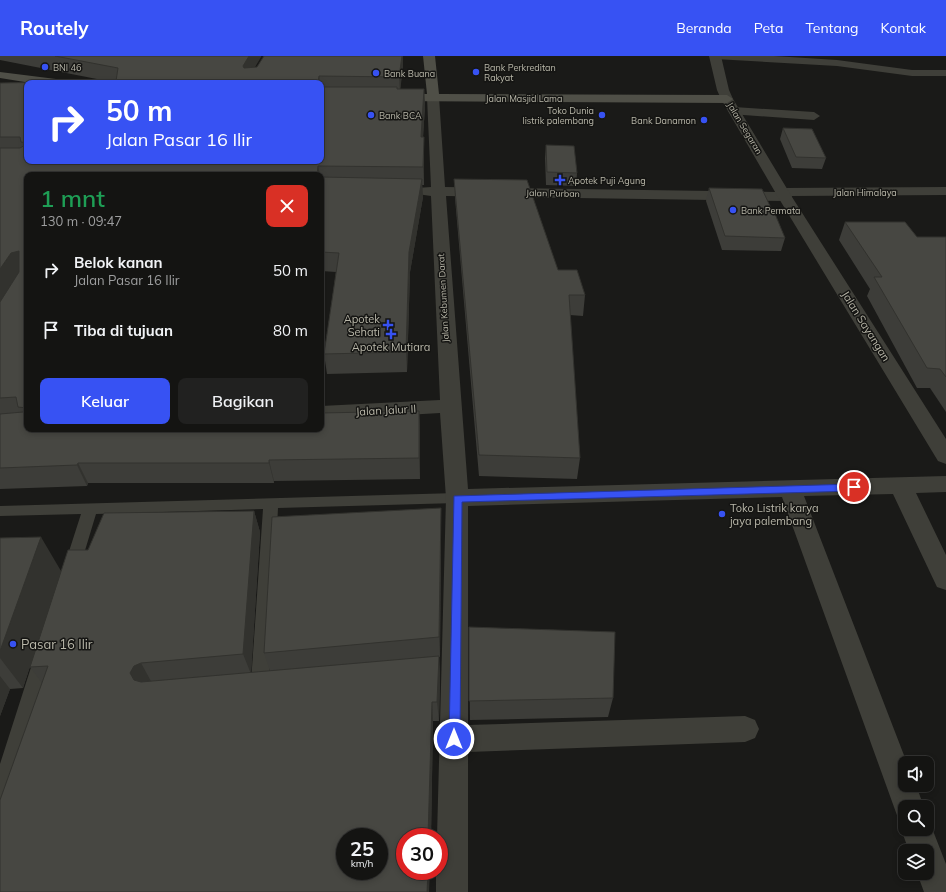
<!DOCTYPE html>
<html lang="id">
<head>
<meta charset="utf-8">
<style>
	:root { --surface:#141412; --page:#212120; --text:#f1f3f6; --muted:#9d9e9f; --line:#333332; --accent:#3752f3 }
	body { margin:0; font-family:Mulish,sans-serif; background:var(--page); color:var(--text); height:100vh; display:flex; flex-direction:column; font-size:15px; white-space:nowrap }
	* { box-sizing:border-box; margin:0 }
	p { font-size:13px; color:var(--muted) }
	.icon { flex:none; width:22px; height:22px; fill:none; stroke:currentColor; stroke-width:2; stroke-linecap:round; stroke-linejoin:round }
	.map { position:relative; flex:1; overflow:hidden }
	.side { position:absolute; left:24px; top:116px; width:300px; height:260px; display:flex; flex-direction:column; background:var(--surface); border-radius:8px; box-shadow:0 2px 6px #0003,0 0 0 1px var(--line) }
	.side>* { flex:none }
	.banner { position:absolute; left:24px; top:24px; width:300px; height:84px; border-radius:8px; box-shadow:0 2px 6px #0003,0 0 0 1px var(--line); background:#3752f3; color:#fff; overflow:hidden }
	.buttons { position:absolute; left:898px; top:700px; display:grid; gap:8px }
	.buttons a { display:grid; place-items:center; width:36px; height:36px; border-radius:8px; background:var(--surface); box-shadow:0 2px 6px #0003,0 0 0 1px var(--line); font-size:20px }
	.speed { position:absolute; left:336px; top:772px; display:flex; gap:8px; font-size:20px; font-weight:700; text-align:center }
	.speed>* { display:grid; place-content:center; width:52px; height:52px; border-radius:50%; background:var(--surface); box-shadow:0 2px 6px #0003,0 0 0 1px var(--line); line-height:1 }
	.speed small { font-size:10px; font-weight:400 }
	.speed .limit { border:6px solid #d22; background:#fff; color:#111 }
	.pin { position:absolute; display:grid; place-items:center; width:34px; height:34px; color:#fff; margin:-17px; border:2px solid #fff; border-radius:50%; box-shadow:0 1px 4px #0007 }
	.me { position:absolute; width:44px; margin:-22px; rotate:0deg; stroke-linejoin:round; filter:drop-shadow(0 0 3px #0008) }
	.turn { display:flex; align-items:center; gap:14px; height:84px; padding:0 16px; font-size:18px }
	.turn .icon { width:52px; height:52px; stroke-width:2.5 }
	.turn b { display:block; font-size:28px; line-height:34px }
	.round { display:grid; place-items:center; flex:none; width:42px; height:42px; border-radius:8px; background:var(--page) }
	.headline { display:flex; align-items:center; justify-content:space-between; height:68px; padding:0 16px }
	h1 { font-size:24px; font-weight:600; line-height:30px; color:#1e9e55 }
	.cta { display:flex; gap:8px; margin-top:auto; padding:8px 16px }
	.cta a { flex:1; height:46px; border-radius:8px; background:var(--accent); color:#fff; font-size:16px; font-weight:600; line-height:46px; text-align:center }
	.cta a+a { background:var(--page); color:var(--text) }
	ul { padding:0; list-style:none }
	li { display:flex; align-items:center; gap:12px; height:60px; padding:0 16px }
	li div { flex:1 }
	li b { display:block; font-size:15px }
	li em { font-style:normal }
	header { display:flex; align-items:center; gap:24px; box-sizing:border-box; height:56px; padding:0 20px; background:var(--accent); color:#fff }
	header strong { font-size:19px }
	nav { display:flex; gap:22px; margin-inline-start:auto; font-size:14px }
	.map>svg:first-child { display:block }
</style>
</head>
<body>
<header>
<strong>Routely</strong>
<nav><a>Beranda</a><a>Peta</a><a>Tentang</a><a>Kontak</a></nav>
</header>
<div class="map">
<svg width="946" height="836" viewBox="0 0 946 836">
	<rect width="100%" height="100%" fill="#1a1a18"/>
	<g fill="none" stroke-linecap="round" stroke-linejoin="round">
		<!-- service -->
		<path fill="#3f3f39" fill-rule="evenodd" d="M457,437L462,438L464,442L462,446L457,447L278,452L269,626L266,632L260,634L254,632L251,626L263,453L96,458L80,511L77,515L72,517L67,515L64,511L81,458L0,460V450Z
			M43,595L49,597L52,602L10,738L7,745L0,748V708L34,602L37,597Z"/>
		<!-- minor -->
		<path fill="#3f3f39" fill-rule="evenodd" d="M709,0H774L837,4L912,14H946V20H912L837,10L715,3Z
			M433,37L439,41L445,131L776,136L778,133L783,132L946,131V139L792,140L790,144L785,145L446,140L468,433L946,420V436L916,437L946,499V534L937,531L893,438L804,440L907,707H905V729H916L924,751H905V773H927L928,762L946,808V836H924L917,817H927V795H909L901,773L905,765L898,762L894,751L782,441L468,450V669L745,660L755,664L759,673L755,682L745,686L468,696V836H436V815H439V781H437L446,442L440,357L321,364V350L440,344L431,140L417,138L415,135L417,132L431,131L427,41Z
			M734,51L814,56L820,60L814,64L730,58L728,55L730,52Z"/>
		<!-- tertiary -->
		<path fill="#3f3f39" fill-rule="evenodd" d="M709,0H721L729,34L733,43L792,141L946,383V408L938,405L778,141L721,43L717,34Z"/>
		<!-- secondary -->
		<path fill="#4f4f47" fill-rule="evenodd" d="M423,0H435L439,38L727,39L733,43L727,47L390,45L388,42L390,39L394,38H427Z
			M0,16L56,23L62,27H31L0,22Z"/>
	</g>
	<!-- wall -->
	<path fill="#3d3d39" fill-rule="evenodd" d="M0,0H261L254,12L257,11L264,0H403V10L400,33H424L425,50L423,81H424V129H422L423,141L410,216L407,316L327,318L324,298L336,216L321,215V119H27V373L419,355L420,375V423L274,425V427H88L87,430L0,433V27L107,25L0,4ZM27,27H321V105H27Z
		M783,72L826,102L822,113L792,112L780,83Z
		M546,89L577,117L576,130L546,129L545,102Z
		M454,123L558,214L585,239L583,260L570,259L580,402L577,423L479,420L455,142Z
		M709,132L771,152L785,182L781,195L722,194L706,145Z
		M845,166L917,181H946V356L930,332H917L867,240L870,233L839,184Z
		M254,455L260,476L251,617L270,615L264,597L441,473L440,601H439L440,620L439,665H433L431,781H405L42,627L30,611L88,494Z
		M0,482L61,515L23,632L10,633L0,660Z
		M469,571L613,642L608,661L470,664Z"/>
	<!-- shaded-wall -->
	<path fill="#32322e" d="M249,0H261V1L246,26L243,10Z
		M402,0H403V10L400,37L399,21Z
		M319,20L320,27H318Z
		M424,33L425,50L422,98L421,81Z
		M424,81V129L423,111Z
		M318,110L320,119H317Z
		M422,123L423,141L410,216L407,316L406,296L409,196Z
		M19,195L27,213L0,248V213L11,197Z
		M419,355L420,375V423L419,402Z
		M269,404L274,425V427L269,407Z
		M78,407L88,427L87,430L77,409Z
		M441,452V473L440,601L439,581Z
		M254,455L260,476L251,618L243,598Z
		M41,481L61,515L23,632L0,602V595Z
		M439,600L440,620L439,665L437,646Z
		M141,607L152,627L142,637L130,617L134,610Z
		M0,620L10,633L0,660Z
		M432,646L433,665L431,781H428Z
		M428,815H430L429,836H427Z"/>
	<!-- building -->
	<path fill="#474742" stroke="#32322e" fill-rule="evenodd" d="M55,0H249L243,10L244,12L257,11L264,0H402L399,21L319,20L318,27H27V87L21,86L20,81H0V27L116,25L118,12Z
		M321,31H397V33H424L421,81H424L423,111L318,110L317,119H27V373H321V357L419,355V402L269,404V407H78L77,409L0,412V358L23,356L27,352L18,351L16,341L0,342V246L19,216V195L11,197L0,213V92H20L27,88V105H321Z
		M783,72L812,73L826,102L796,101Z
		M546,89L574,90L577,117L547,116Z
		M321,121L422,123L409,196L406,296L324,298L339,197L321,196Z
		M454,123L527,124L558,214H577L585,239H569L580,402L479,399Z
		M709,132L762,133L771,152L773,153L785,182L725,180Z
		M845,166H905L917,181H946V321L940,313L927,312L874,221H882Z
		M441,452L439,581L264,597L272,461Z
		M254,455L243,598L141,607L134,610L130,617L134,624L141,626L439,600L437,646H432L428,781H405V815H428L427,836H0V744L48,610L30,611L68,494H88L104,457ZM345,781H379V815H345Z
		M41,481L0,595V482Z
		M469,571L615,576L613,642L469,645Z"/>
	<!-- route -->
	<path fill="#3752f3" stroke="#24359e" d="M854,428L858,431L854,435L462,446L460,683L459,687L454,688L450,687L449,683L454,440Z"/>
	<!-- markers -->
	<g fill="#3752f3" stroke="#151513" stroke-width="1.5">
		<circle cx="45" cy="11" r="4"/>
		<circle cx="476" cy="16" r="4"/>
		<circle cx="376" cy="17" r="4"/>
		<circle cx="371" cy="59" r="4"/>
		<circle cx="602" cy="59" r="4"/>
		<circle cx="704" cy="64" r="4"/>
		<path d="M558 118h4v4h4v4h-4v4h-4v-4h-4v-4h4z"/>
		<circle cx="733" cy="154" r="4"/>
		<path d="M386 263h4v4h4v4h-4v4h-4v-4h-4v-4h4z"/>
		<path d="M389 272h4v4h4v4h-4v4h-4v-4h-4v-4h4z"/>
		<circle cx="722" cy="458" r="4"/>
		<circle cx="13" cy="588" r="4"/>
	</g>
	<g text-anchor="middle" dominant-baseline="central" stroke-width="3" stroke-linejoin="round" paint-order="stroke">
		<!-- far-poi labels -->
		<g font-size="9" fill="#bab8aa" stroke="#151513" text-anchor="start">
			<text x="53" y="11">BNI 46</text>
			<text x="484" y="11">Bank Perkreditan<tspan x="484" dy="10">Rakyat</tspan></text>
			<text x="384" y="17">Bank Buana</text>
			<text x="594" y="54" text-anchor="end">Toko Dunia<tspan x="594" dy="10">listrik palembang</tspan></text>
			<text x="379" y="59">Bank BCA</text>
			<text x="696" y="64" text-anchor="end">Bank Danamon</text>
			<text x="568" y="124">Apotek Puji Agung</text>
			<text x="741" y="154">Bank Permata</text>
		</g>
		<!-- far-street labels -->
		<g font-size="9" fill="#bab8aa" stroke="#151513">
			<text x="524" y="42">Jalan Masjid Lama</text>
			<text transform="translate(745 72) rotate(59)">Jalan Segaran</text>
			<text x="865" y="136">Jalan Himalaya</text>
			<text transform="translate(553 137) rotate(1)">Jalan Purban</text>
			<text transform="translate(443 242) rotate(-93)">Jalan Kebumen Darat</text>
		</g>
		<!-- poi labels -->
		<g font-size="11" fill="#bab8aa" stroke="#151513" text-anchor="end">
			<text x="380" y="263">Apotek<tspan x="380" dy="13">Sehati</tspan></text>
			<text x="391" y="291" text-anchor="middle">Apotek Mutiara</text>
			<text x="730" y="452" text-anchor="start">Toko Listrik karya<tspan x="730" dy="13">jaya palembang</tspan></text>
		</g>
		<!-- street labels -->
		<g font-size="11" fill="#bab8aa" stroke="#151513">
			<text transform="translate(866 270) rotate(58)">Jalan Sayangan</text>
			<text transform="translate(386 354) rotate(-3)">Jalan Jalur II</text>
		</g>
		<!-- near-poi labels -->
		<g font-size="13" fill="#bab8aa" stroke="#151513" text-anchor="start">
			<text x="21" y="588">Pasar 16 Ilir</text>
		</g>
	</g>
</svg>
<div class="buttons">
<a><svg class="icon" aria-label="sound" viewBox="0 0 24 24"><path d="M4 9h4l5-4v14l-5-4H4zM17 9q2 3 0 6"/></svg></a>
<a><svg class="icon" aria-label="search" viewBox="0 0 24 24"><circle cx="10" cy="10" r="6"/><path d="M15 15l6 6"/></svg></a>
<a><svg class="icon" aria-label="layers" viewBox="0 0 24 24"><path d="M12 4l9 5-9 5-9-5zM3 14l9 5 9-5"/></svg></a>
</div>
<div class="speed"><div>25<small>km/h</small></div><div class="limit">30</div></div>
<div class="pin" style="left:854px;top:431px;background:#d93025"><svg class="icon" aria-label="arrive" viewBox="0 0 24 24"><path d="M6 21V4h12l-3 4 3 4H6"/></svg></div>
<svg class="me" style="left:454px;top:683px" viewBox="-20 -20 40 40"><circle r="17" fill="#3752f3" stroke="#fff" stroke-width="3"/><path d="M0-11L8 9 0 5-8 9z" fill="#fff"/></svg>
<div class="banner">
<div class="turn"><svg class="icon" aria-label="right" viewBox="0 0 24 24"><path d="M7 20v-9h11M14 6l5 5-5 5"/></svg><div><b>50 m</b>Jalan Pasar 16 Ilir</div></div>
</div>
<section class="side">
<div class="headline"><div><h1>1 mnt</h1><p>130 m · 09:47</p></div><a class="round" style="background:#d93025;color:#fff"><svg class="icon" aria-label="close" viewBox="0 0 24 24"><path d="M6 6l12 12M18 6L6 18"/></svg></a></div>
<ul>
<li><svg class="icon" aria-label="right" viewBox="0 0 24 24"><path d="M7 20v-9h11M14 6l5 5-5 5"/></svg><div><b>Belok kanan</b><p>Jalan Pasar 16 Ilir</p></div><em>50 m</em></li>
<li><svg class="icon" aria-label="arrive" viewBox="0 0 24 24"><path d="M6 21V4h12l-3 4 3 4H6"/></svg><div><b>Tiba di tujuan</b></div><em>80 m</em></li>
</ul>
<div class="cta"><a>Keluar</a><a>Bagikan</a></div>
</section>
</div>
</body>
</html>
